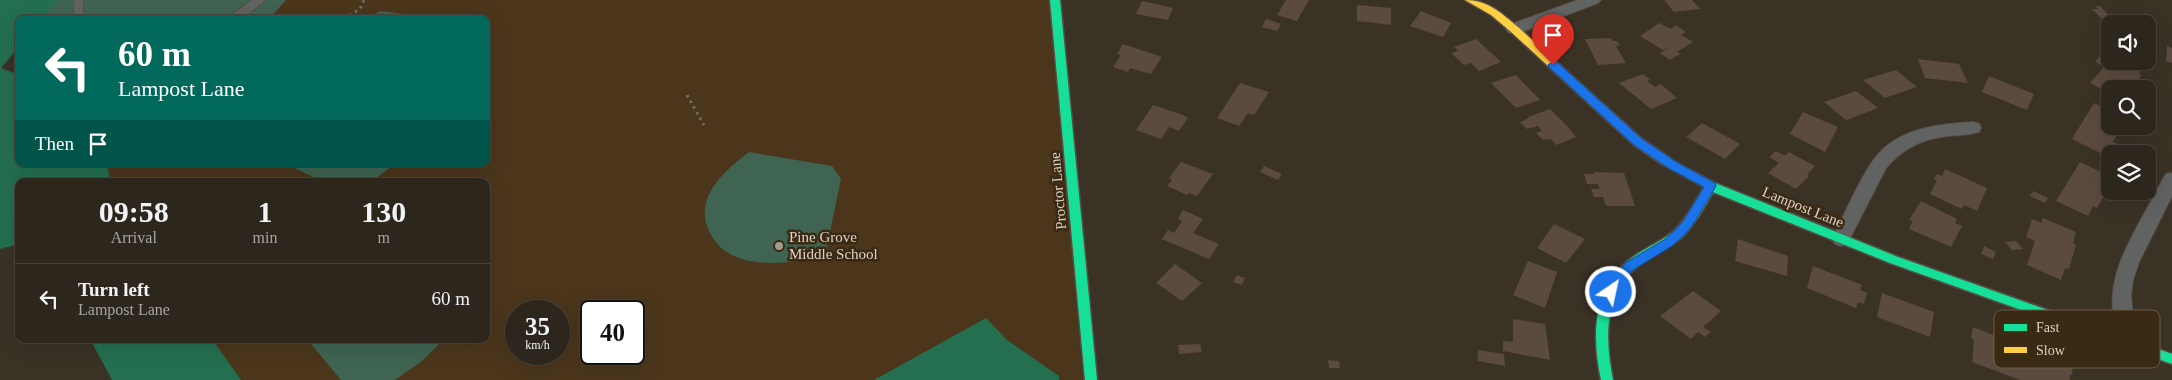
<!DOCTYPE html>
<html lang="en">
<head>
<meta charset="utf-8">
<style>
	:root { --surface:#2c261c; --page:#342e25; --text:#f1f3f6; --muted:#a6a5a3; --line:#48433b }
	body { margin:0; font-family:Georgia,serif; background:var(--page); color:var(--text); height:100vh; display:flex; flex-direction:column; font-size:19px; white-space:nowrap }
	* { box-sizing:border-box; margin:0 }
	p { font-size:16px; color:var(--muted) }
	.icon { flex:none; width:28px; height:28px; fill:none; stroke:currentColor; stroke-width:2; stroke-linecap:round; stroke-linejoin:round }
	.map { position:relative; flex:1; overflow:hidden }
	.panel { position:absolute; left:15px; top:178px; width:475px; height:165px; display:flex; flex-direction:column; background:var(--surface); border-radius:10px; box-shadow:0 5px 20px #0002,0 0 0 1px var(--line) }
	.panel>* { flex:none }
	.top-card { position:absolute; left:15px; top:15px; width:475px; height:152px; border-radius:10px; box-shadow:0 5px 20px #0002,0 0 0 1px var(--line); background:#00695c; color:#fff; overflow:hidden }
	.tools { position:absolute; left:2101px; top:15px; display:grid; gap:10px }
	.tools a { display:grid; place-items:center; width:55px; height:55px; border-radius:10px; background:var(--surface); box-shadow:0 5px 20px #0002,0 0 0 1px var(--line); font-size:25px }
	.speed { position:absolute; left:505px; top:300px; display:flex; gap:10px; font-size:25px; font-weight:700; text-align:center }
	.speed>* { display:grid; place-content:center; width:65px; height:65px; border-radius:50%; background:var(--surface); box-shadow:0 5px 20px #0002,0 0 0 1px var(--line); line-height:1 }
	.speed small { font-size:12px; font-weight:400 }
	.speed .limit { border:2px solid #111; border-radius:8px; background:#fff; color:#111 }
	.pin { position:absolute; display:grid; place-items:center; width:42px; height:42px; color:#fff; margin:-51px -21px; border-radius:50% 50% 50% 0; rotate:-45deg; box-shadow:0 0 5px #0007 }
	.pin .icon { rotate:45deg }
	.me { position:absolute; width:55px; margin:-28px; rotate:34deg; stroke-linejoin:round; filter:drop-shadow(0 0 4px #0008) }
	.turn { display:flex; align-items:center; gap:18px; height:105px; padding:0 20px; font-size:22px }
	.turn .icon { width:65px; height:65px; stroke-width:2.5 }
	.turn b { display:block; font-size:35px; line-height:42px }
	.then { display:flex; align-items:center; height:48px; padding:0 20px; background:#0003; gap:10px; font-size:19px }
	.eta { display:flex; justify-content:space-evenly; align-items:center; height:85px; text-align:center }
	.eta b { font-size:30px; font-weight:800; line-height:35px }
	ul { padding:0; list-style:none }
	li { display:flex; align-items:center; gap:15px; height:70px; padding:0 20px; border-top:1px solid var(--line) }
	li div { flex:1 }
	li b { display:block; font-size:19px }
	li em { font-style:normal }
	.map>svg:first-child { display:block }
</style>
</head>
<body>
<div class="map">
<svg width="2172" height="380" viewBox="0 0 2172 380">
	<rect width="100%" height="100%" fill="#3b3226"/>
	<!-- built -->
	<path fill="#4b361c" fill-rule="evenodd" d="M286,0H1054L1082,380H237L209,339H486V181H103L91,164H486V19H269ZM516,311H559V354H516ZM591,311H634V354H591Z"/>
	<!-- green -->
	<path fill="#3f6451" d="M37,0H286L269,19H19V51L0,38Z
		M380,11L413,15L422,19H366Z
		M749,152L832,166L841,179L825,256C797,262 761,268 734,256C723,251 716,244 710,233C692,199 724,171 749,152Z
		M286,164H395L372,181H322Z
		M307,339H444L422,361L395,380H341Z"/>
	<!-- forest -->
	<path fill="#246f50" d="M0,0H57L42,19H19V47L1,68L19,75V164H107L110,181H19V244L0,249Z
		M986,318L1007,340L1059,376V380H874Z
		M90,339H212L241,380H112Z"/>
	<!-- building -->
	<path fill="#5b4a3f" d="M1286,0H1309L1297,21L1277,15Z
		M1664,0H1692L1700,9L1674,12Z
		M1142,1L1173,8L1168,20L1136,14Z
		M1357,5L1391,8V25L1357,21Z
		M2096,6H2100L2113,20H2103L2092,9H2098Z
		M1421,11L1451,23L1443,37L1410,26Z
		M1266,19L1281,24L1277,31L1262,27Z
		M1659,23L1671,29L1676,25L1686,32L1681,35L1693,42L1677,52L1680,54L1670,60L1660,53L1670,47L1663,50L1640,36Z
		M1611,38L1613,41H1617L1620,45L1616,46L1626,63L1598,65L1585,39Z
		M1476,39L1501,62L1479,71L1471,63L1464,65L1451,53L1458,51L1454,47Z
		M1123,44L1162,57L1151,74L1130,68L1128,72L1113,67L1121,55L1117,54Z
		M2167,46L2172,48V63L2166,61Z
		M2102,53L2110,57V61H2135L2145,66L2139,74L2142,75L2131,89H2110V93L2090,83L2104,67L2095,62Z
		M1918,59L1959,64L1968,83L1925,78Z
		M1896,70L1917,87L1885,98L1863,80Z
		M1643,74L1650,79L1647,81L1655,87L1661,84L1677,98L1651,109L1619,83Z
		M1516,75L1540,100L1516,108L1491,83Z
		M1989,76L2034,94L2027,110L1982,92Z
		M1240,83L1269,92L1254,115L1248,113L1239,126L1217,118Z
		M1856,91L1878,108L1846,120L1824,102Z
		M2094,103L2110,110V126H2137L2132,135L2120,130L2113,142L2125,147L2121,154H2110V158L2072,139Z
		M1153,105L1183,115L1188,118L1179,131L1169,127L1161,139L1136,130Z
		M1550,109L1566,125L1576,137L1556,145L1551,139L1543,140L1536,133L1542,131L1538,126L1527,129L1520,122L1529,118L1528,117Z
		M1803,112L1838,127L1825,152L1790,134Z
		M1702,123L1740,144L1725,159L1686,137Z
		M1776,151L1785,156L1789,152L1815,166L1807,175L1809,176L1796,189L1768,173L1779,163L1769,157Z
		M1181,162L1213,174L1197,196L1189,193L1187,195L1167,186L1172,180L1169,178Z
		M2080,162L2110,176L2105,185L2109,187L2097,208L2093,206L2088,216L2056,201Z
		M1264,166L1282,174L1278,180L1260,172Z
		M1945,169L1987,188L1977,211L1964,205L1962,209L1930,194L1937,180L1934,179L1937,174L1942,176Z
		M1593,172L1624,173L1635,206H1606L1603,197H1594L1591,189H1600L1598,184H1587L1584,174H1594Z
		M2033,191L2048,198L2045,203L2030,196Z
		M1921,201L1957,219L1955,223L1962,226L1951,247L1909,229L1913,221L1909,220Z
		M1183,210L1203,219L1193,233L1219,244L1209,259L1162,239L1168,230L1174,233L1182,221L1178,219Z
		M2043,218L2076,232L2073,243L2076,245L2069,269L2065,268L2061,280L2027,265L2035,241L2026,237L2032,219L2041,223Z
		M1554,224L1585,239L1566,263L1537,248Z
		M1738,239L1788,256L1787,276L1735,261Z
		M2016,241L2023,249L2012,250L2005,242Z
		M1984,246L1996,252L1993,259L1981,254Z
		M1528,261L1557,272L1545,308L1513,295Z
		M1175,264L1202,283L1182,301L1156,283Z
		M1813,266L1862,285L1860,290L1867,293L1864,304L1858,302L1856,308L1807,288Z
		M1237,275L1245,278L1242,285L1233,282Z
		M1693,291L1721,311L1703,327L1711,332L1705,337L1698,332L1691,339L1660,316Z
		M1882,293L1934,312L1930,337L1877,317Z
		M1513,319L1545,324L1550,360L1503,351V341L1513,342Z
		M1973,327L2006,340L2005,348L2037,360L2038,351L2073,364L2072,375H2070V380H2020L1972,362L1974,339L1971,338Z
		M1200,344L1202,352L1179,354L1178,345Z
		M1478,350L1504,354L1505,366L1478,361Z
		M1328,360L1339,361L1340,368H1329Z"/>
	<g fill="none" stroke-linecap="round" stroke-linejoin="round">
		<!-- lane casing -->
		<g stroke="#574e44" stroke-width="11">
			<path id="lane" d="M78,19L79,0
				M234,19L259,0"/>
		</g>
		<!-- street casing -->
		<g stroke="#574e44" stroke-width="2">
			<path id="street" d="M1578,0H1601L1598,3L1519,33H1509L1506,29L1509,25Z
				M1973,122L1979,124L1981,128L1979,132C1969,135 1958,135 1948,136C1922,139 1903,148 1886,168L1847,244L1841,246L1835,244L1832,239C1844,216 1865,165 1883,149C1907,127 1942,124 1973,122Z
				M2172,173V196L2139,262L2133,280L2131,296L2135,342L2132,348L2125,350L2118,348L2115,342C2114,322 2110,300 2115,280C2121,250 2149,207 2163,179L2166,174Z"/>
		</g>
		<!-- fast casing -->
		<g stroke="#574e44" stroke-width="3">
			<path id="fast" d="M1050,0H1060L1097,380H1085Z
				M1666,157L1715,183L1898,257L2172,354V364L1890,263L1713,192C1704,207 1696,223 1683,236C1670,249 1652,255 1638,266C1603,294 1605,340 1613,380H1601C1592,337 1592,290 1629,260C1642,249 1660,243 1674,231C1687,219 1695,202 1704,187L1662,164L1660,161Z"/>
		</g>
		<!-- slow casing -->
		<g stroke="#574e44" stroke-width="3">
			<path id="slow" d="M1465,0C1488,0 1501,13 1518,27L1642,139L1670,158L1672,161L1670,164H1662L1634,145L1510,31L1491,15Z"/>
		</g>
		<!-- path -->
		<path stroke="#6d6d6a" stroke-width="3" stroke-dasharray="2.5 4" stroke-linecap="butt" d="M344,19L360,9L364,0
			M687,95L704,125"/>
		<!-- lane -->
		<use href="#lane" stroke="#616363" stroke-width="9"/>
		<!-- street -->
		<use href="#street" fill="#616363" fill-rule="evenodd"/>
		<!-- fast -->
		<use href="#fast" fill="#16e098" fill-rule="evenodd"/>
		<!-- slow -->
		<use href="#slow" fill="#ffcf43" fill-rule="evenodd"/>
	</g>
	<!-- route -->
	<path fill="#1a73e8" stroke="#114b97" d="M1553,61L1557,62L1642,139L1678,163L1715,183L1716,186L1692,226L1683,236L1672,246L1633,270L1615,296H1606L1605,292L1625,263L1664,240L1675,230L1684,220L1704,187L1670,169L1634,145L1549,67L1548,65Z"/>
	<!-- markers -->
	<circle fill="#a49a8d" stroke="#3a2913" stroke-width="2" cx="779" cy="246" r="5"/>
	<g text-anchor="middle" dominant-baseline="central" stroke-width="5" stroke-linejoin="round" paint-order="stroke">
		<!-- street labels -->
		<g font-size="15" fill="#ddd2c5" stroke="#3a2913">
			<text transform="translate(1058 191) rotate(-95)">Proctor Lane</text>
			<text transform="translate(1803 207) rotate(22)">Lampost Lane</text>
		</g>
		<!-- poi labels -->
		<g font-size="15" fill="#ddd2c5" stroke="#3a2913" text-anchor="start">
			<text x="789" y="237">Pine Grove<tspan x="789" dy="17">Middle School</tspan></text>
		</g>
	</g>
	<!-- legend -->
	<rect x="1994" y="310" width="166" height="58" rx="8" fill="#3a2913" stroke="#6b5c48" stroke-width="1"/>
	<rect x="2004" y="324" width="23" height="7" fill="#16e098"/>
	<rect x="2004" y="347" width="23" height="6" fill="#ffcf43"/>
	<g font-size="14" fill="#ddd2c5">
		<text x="2036" y="332">Fast</text>
		<text x="2036" y="355">Slow</text>
	</g>
</svg>
<div class="tools">
<a><svg class="icon" aria-label="sound" viewBox="0 0 24 24"><path d="M4 9h4l5-4v14l-5-4H4zM17 9q2 3 0 6"/></svg></a>
<a><svg class="icon" aria-label="search" viewBox="0 0 24 24"><circle cx="10" cy="10" r="6"/><path d="M15 15l6 6"/></svg></a>
<a><svg class="icon" aria-label="layers" viewBox="0 0 24 24"><path d="M12 4l9 5-9 5-9-5zM3 14l9 5 9-5"/></svg></a>
</div>
<div class="speed"><div>35<small>km/h</small></div><div class="limit">40</div></div>
<div class="pin" style="left:1553px;top:65px;background:#d93025"><svg class="icon" aria-label="arrive" viewBox="0 0 24 24"><path d="M6 21V4h12l-3 4 3 4H6"/></svg></div>
<svg class="me" style="left:1611px;top:292px" viewBox="-20 -20 40 40"><circle r="17" fill="#1a73e8" stroke="#fff" stroke-width="3"/><path d="M0-11L8 9 0 5-8 9z" fill="#fff"/></svg>
<div class="top-card">
<div class="turn"><svg class="icon" aria-label="left" viewBox="0 0 24 24"><path d="M17 20v-9H6M10 6l-5 5 5 5"/></svg><div><b>60 m</b>Lampost Lane</div></div>
<div class="then">Then<svg class="icon" aria-label="arrive" viewBox="0 0 24 24"><path d="M6 21V4h12l-3 4 3 4H6"/></svg></div>
</div>
<section class="panel">
<div class="eta">
<div><b>09:58</b><p>Arrival</p></div>
<div><b>1</b><p>min</p></div>
<div><b>130</b><p>m</p></div>
</div>
<ul>
<li><svg class="icon" aria-label="left" viewBox="0 0 24 24"><path d="M17 20v-9H6M10 6l-5 5 5 5"/></svg><div><b>Turn left</b><p>Lampost Lane</p></div><em>60 m</em></li>
</ul>
</section>
</div>
</body>
</html>
